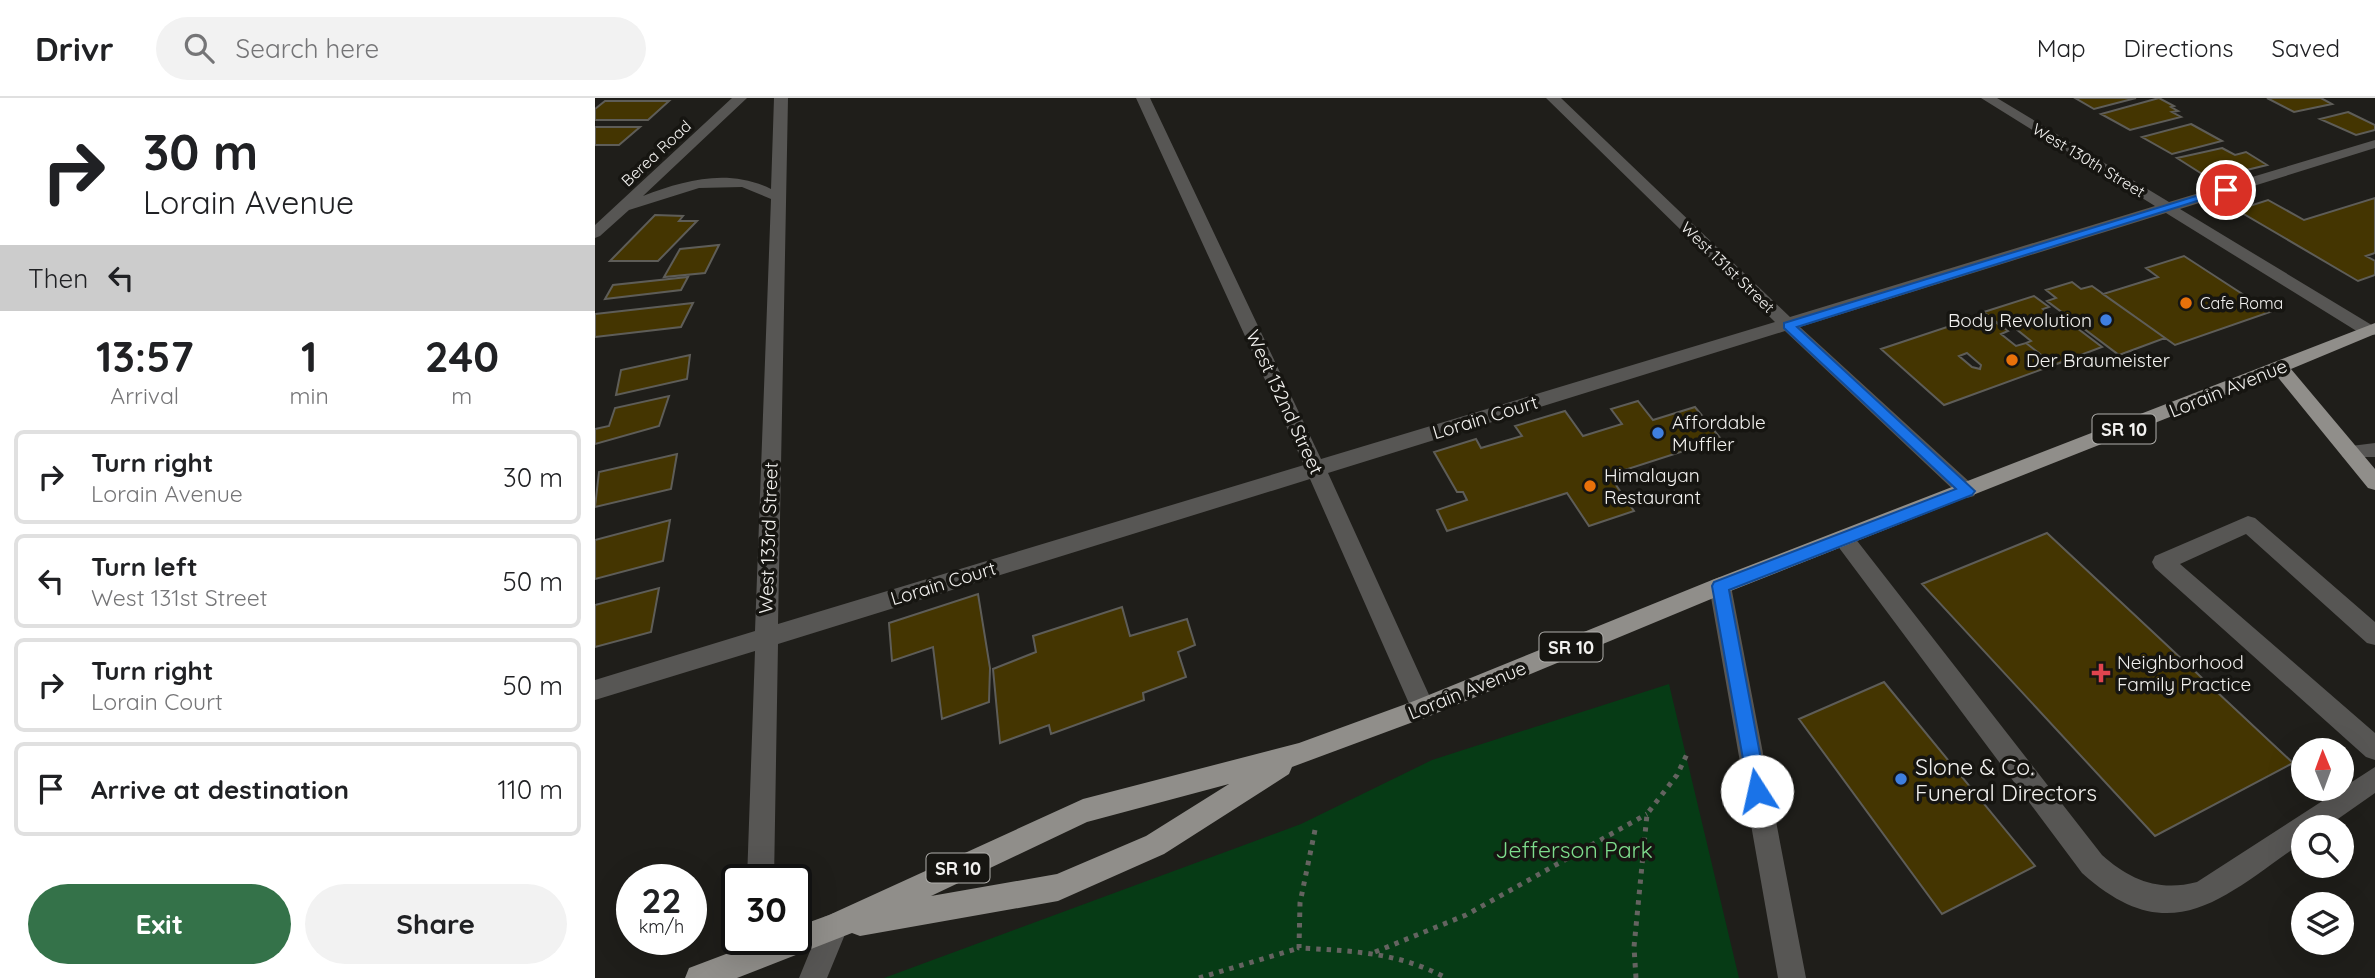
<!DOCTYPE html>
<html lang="en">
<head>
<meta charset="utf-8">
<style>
	:root { --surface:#fff; --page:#f2f2f2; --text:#202124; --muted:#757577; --line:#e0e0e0; --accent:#347249 }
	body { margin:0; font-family:Quicksand,sans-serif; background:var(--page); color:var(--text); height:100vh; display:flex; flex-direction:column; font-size:26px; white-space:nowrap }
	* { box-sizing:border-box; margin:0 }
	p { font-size:23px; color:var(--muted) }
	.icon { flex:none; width:38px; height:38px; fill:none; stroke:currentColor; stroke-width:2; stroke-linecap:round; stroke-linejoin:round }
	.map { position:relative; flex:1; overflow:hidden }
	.sheet { display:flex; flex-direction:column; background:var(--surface); width:595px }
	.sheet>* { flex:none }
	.hud { background:#fff; color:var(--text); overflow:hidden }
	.needle { width:46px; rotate:359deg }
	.buttons { position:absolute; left:1696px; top:640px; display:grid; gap:14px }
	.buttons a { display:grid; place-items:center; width:63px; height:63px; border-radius:50%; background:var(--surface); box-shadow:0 7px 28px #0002; font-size:35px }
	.speed { position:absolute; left:21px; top:766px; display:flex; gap:14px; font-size:35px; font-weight:700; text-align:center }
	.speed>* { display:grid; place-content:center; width:91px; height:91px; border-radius:50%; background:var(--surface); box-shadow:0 7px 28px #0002; line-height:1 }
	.speed small { font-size:18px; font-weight:400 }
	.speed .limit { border:4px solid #111; border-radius:10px; background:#fff; color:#111 }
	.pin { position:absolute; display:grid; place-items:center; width:60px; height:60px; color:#fff; margin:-30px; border:4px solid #fff; border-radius:50%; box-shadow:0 2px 7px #0007 }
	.me { position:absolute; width:77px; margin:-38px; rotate:350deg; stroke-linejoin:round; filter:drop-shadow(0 0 5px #0008) }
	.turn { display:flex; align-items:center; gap:24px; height:147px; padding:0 28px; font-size:32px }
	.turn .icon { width:91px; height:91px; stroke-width:2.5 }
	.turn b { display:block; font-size:49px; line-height:60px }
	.then { display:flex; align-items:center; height:66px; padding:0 28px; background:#0003; gap:14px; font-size:26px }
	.eta { display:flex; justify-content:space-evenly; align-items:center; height:119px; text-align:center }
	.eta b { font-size:42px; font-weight:700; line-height:49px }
	.action { display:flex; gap:14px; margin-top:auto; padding:14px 28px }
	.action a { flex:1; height:80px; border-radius:42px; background:var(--accent); color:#fff; font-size:28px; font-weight:700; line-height:80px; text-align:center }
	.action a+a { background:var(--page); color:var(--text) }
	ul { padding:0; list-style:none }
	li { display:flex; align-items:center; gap:21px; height:94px; margin:0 14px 10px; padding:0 14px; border:4px solid var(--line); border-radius:10px }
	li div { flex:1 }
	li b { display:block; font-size:26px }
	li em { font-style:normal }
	header { display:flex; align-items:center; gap:42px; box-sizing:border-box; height:98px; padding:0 35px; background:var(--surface); border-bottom:2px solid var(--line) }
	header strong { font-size:33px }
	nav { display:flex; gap:38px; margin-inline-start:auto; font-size:24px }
	.search { width:490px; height:63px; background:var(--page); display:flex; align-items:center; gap:18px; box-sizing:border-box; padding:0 24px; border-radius:38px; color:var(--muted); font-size:26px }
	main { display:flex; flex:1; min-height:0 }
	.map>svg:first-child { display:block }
</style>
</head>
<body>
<header>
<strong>Drivr</strong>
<div class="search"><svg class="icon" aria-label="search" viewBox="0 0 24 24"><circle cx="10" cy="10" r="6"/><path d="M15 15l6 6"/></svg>Search here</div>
<nav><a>Map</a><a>Directions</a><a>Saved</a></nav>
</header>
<main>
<section class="sheet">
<div class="hud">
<div class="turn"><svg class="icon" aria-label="right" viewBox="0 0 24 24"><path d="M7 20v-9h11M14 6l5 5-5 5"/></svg><div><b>30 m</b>Lorain Avenue</div></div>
<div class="then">Then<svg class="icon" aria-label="left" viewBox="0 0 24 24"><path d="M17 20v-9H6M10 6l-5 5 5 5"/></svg></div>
</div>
<div class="eta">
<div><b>13:57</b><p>Arrival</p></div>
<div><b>1</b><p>min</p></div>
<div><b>240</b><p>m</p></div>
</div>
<ul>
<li><svg class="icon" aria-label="right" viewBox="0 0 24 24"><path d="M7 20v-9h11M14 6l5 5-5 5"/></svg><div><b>Turn right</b><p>Lorain Avenue</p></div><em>30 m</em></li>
<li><svg class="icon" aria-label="left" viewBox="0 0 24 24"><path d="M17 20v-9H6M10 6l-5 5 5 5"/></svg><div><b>Turn left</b><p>West 131st Street</p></div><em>50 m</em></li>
<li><svg class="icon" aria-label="right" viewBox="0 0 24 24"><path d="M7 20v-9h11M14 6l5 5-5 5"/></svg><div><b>Turn right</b><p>Lorain Court</p></div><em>50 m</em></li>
<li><svg class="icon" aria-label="arrive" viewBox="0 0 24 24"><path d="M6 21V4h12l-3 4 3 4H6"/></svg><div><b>Arrive at destination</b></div><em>110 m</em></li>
</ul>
<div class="action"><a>Exit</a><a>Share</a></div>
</section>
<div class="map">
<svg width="1780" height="880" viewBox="0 0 1780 880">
	<rect width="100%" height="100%" fill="#1f1e1a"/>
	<!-- green -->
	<path fill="#063b15" d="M1074,586L1144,880H289L706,726L837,662Z"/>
	<!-- building -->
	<path fill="#443501" stroke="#5e5d58" stroke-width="2" fill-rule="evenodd" d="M1480,0H1541L1499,11Z
		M1564,0L1579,8L1576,9L1583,13L1577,14L1586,19L1535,32L1506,16Z
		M1672,0H1726L1737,6L1699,14Z
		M10,3H74L53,22H0V11Z
		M1753,14L1780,27V32L1761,37L1725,21Z
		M1596,26L1627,43L1577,56L1547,39Z
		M0,29H45L24,47H0Z
		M1627,50L1640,57L1651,54L1672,67L1615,81L1582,60Z
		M1780,100V155L1771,158L1780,163V177L1763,183L1642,112L1673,102L1709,122Z
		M60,117L88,118L84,123H102L63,163H15Z
		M124,147L110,175L69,179L85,151Z
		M1589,158L1675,214L1580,247L1508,196L1563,179L1551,170Z
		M93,179L86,192L10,201L18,187Z
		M1477,184L1486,191L1497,188L1570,240L1524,257L1452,203L1461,200L1451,192Z
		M1439,198L1454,209L1448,211L1473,229L1478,227L1507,249L1459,267L1431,245L1436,243L1411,223L1403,226L1389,214Z
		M98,205L86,229L0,239V216Z
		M1391,216L1413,233L1406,236L1421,248L1431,245L1459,267L1349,307L1286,251ZM1372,255L1386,267L1385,271L1377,269L1364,258Z
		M95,257L92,281L21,297L26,272Z
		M74,298L64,328L0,346V331L14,328L20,310Z
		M1043,303L1058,322L1100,309L1126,341L1014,377L1039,413L994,428L972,395L852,433L842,412L872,402L868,394H862L839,354L881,341L886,350L927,338L920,328L970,313L988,338L1027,326L1016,311Z
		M82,356L76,391L0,409L4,374Z
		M75,422L68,463L0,481V442Z
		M1452,435L1698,665L1560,738L1327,486Z
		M64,490L56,534L0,549V507Z
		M383,496L395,570L394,604L347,621L338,549L297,563L294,525Z
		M527,509L535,538L592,521L600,547L583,554L591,579L548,595L549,602L456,636L454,627L405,645L398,571L441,554L438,538Z
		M1289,584L1440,768L1347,816L1204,621Z"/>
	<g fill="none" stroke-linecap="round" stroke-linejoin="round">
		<!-- path -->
		<path stroke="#646360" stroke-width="5" stroke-dasharray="4.5 6" stroke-linecap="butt" d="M720,732L705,805L704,850C757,853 803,854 851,880
			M780,854L871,817L1052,716
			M604,880L704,850
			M1041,880L1039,849L1052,716L1082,677L1093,654"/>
		<!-- minor -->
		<path fill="#575654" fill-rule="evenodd" d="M137,0H152L48,98C90,82 133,70 176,91L179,0H193L183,526L709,367L541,0H555L726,361L1180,224L951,0H966L1195,219L1560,108L1386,0H1402L1574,104L1780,42V50L1585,111L1780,229V237H1768L1571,115L1205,229L1379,388L1382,393L1379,398L1372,400L1365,398L1190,233L733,375L840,610L837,617L828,621L819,617L816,610L715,381L183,546L179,782H152L160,553L0,602V582L160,533L176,101L147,89L104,90L34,112L5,138L0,140V127Z
			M1780,345V359H1748L1745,354L1748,349Z
			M1653,418L1660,420L1780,524V547L1772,545L1651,436L1585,466L1780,635V662L1771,659L1560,470L1557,464L1560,458Z
			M1249,433L1256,435L1507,757C1535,782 1564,794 1602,784L1780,669V695L1730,730H1708V744C1629,798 1577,856 1487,775L1242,447L1238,441L1242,435Z
			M1125,479L1133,482L1136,488L1211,880H1183L1114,488L1117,482Z
			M239,815L249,819L253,829L232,880H204L229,819Z"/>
		<!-- major -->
		<path fill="#908e8a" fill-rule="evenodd" d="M1780,225V236L1696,271L1780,371V392L1773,390L1681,277L1133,494L837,617L697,669L694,676L569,756L463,803L265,838L257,835L142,880H90L94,870L168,842H201V829L234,817L488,701L704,645L819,603L1117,482ZM634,686L551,738L462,776L336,798L492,724Z"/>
	</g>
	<!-- route -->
	<path fill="#1a73e8" stroke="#114b97" stroke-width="2" d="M1627,90L1637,92L1202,229L1380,393L1377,397L1134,492L1172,693L1169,700L1162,702L1155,700L1117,488L1119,484L1361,391L1189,230V225Z"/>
	<!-- markers -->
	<g fill="#e8710a" stroke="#161511" stroke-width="2.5">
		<circle cx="1591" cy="205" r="7"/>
		<circle cx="1417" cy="262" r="7"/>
		<circle cx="995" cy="388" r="7"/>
	</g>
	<g fill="#3f7fe0" stroke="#161511" stroke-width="2.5">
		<circle cx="1511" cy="222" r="7"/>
		<circle cx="1063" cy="335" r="7"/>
		<circle cx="1306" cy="681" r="7"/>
	</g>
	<path fill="#e0444e" stroke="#161511" stroke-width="2.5" d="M1502.5 564.5h7v7h7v7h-7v7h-7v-7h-7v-7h7z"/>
	<g text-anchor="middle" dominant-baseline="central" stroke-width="7" stroke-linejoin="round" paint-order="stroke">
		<!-- far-street labels -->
		<g font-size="16" fill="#f2f1ef" stroke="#161511">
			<text transform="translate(61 55) rotate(-43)">Berea Road</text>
			<text transform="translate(1494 62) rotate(31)">West 130th Street</text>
			<text transform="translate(1133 169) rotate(44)">West 131st Street</text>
		</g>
		<!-- far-poi labels -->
		<g font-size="16" fill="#f2f1ef" stroke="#161511" text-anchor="start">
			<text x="1605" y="205">Cafe Roma</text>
		</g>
		<!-- shield labels -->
		<g fill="#161511" stroke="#b0afac" stroke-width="2">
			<rect x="1497.5" y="316.5" width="63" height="29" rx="5"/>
			<rect x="944.5" y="534.5" width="63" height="29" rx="5"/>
			<rect x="331.5" y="755.5" width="63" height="29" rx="5"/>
		</g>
		<g font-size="18" font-weight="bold" fill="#f2f1ef">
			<text x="1529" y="331">SR 10</text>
			<text x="976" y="549">SR 10</text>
			<text x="363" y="770">SR 10</text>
		</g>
		<!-- poi labels -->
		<g font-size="19" fill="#f2f1ef" stroke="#161511" text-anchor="start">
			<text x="1497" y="222" text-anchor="end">Body Revolution</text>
			<text x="1431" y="262">Der Braumeister</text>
			<text x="1077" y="324">Affordable<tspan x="1077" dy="22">Muffler</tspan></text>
			<text x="1009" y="377">Himalayan<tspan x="1009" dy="22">Restaurant</tspan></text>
			<text x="1522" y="564">Neighborhood<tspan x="1522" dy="22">Family Practice</tspan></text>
		</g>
		<!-- street labels -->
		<g font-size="19" fill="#f2f1ef" stroke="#161511">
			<text transform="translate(1633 290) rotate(-22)">Lorain Avenue</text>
			<text transform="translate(690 304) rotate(65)">West 132nd Street</text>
			<text transform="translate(890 319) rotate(-17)">Lorain Court</text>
			<text transform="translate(173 440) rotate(-88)">West 133rd Street</text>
			<text transform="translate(348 485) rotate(-17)">Lorain Court</text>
			<text transform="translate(872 592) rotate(-22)">Lorain Avenue</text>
		</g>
		<!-- near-poi labels -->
		<g font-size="23" fill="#f2f1ef" stroke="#161511" text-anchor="start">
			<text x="1320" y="668">Slone &amp; Co.<tspan x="1320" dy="26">Funeral Directors</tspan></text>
		</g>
		<!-- near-park labels -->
		<g font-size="23" fill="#7edd8d" stroke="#161511">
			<text x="979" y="751">Jefferson Park</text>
		</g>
	</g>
</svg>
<div class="buttons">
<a><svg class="needle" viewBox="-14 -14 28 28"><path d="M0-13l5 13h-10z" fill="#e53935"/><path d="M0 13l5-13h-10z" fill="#757577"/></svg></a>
<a><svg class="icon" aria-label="search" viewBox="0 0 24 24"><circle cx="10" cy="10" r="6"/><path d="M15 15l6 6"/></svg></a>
<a><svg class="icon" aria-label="layers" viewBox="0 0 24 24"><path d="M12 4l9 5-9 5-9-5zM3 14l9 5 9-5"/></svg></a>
</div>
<div class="speed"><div>22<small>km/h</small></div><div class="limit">30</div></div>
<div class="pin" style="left:1631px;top:92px;background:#d93025"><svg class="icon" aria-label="arrive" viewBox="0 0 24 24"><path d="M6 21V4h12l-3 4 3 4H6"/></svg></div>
<svg class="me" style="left:1162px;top:693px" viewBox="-20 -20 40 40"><circle r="19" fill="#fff"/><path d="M0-13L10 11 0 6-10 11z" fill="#1a73e8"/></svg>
</div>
</main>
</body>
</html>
